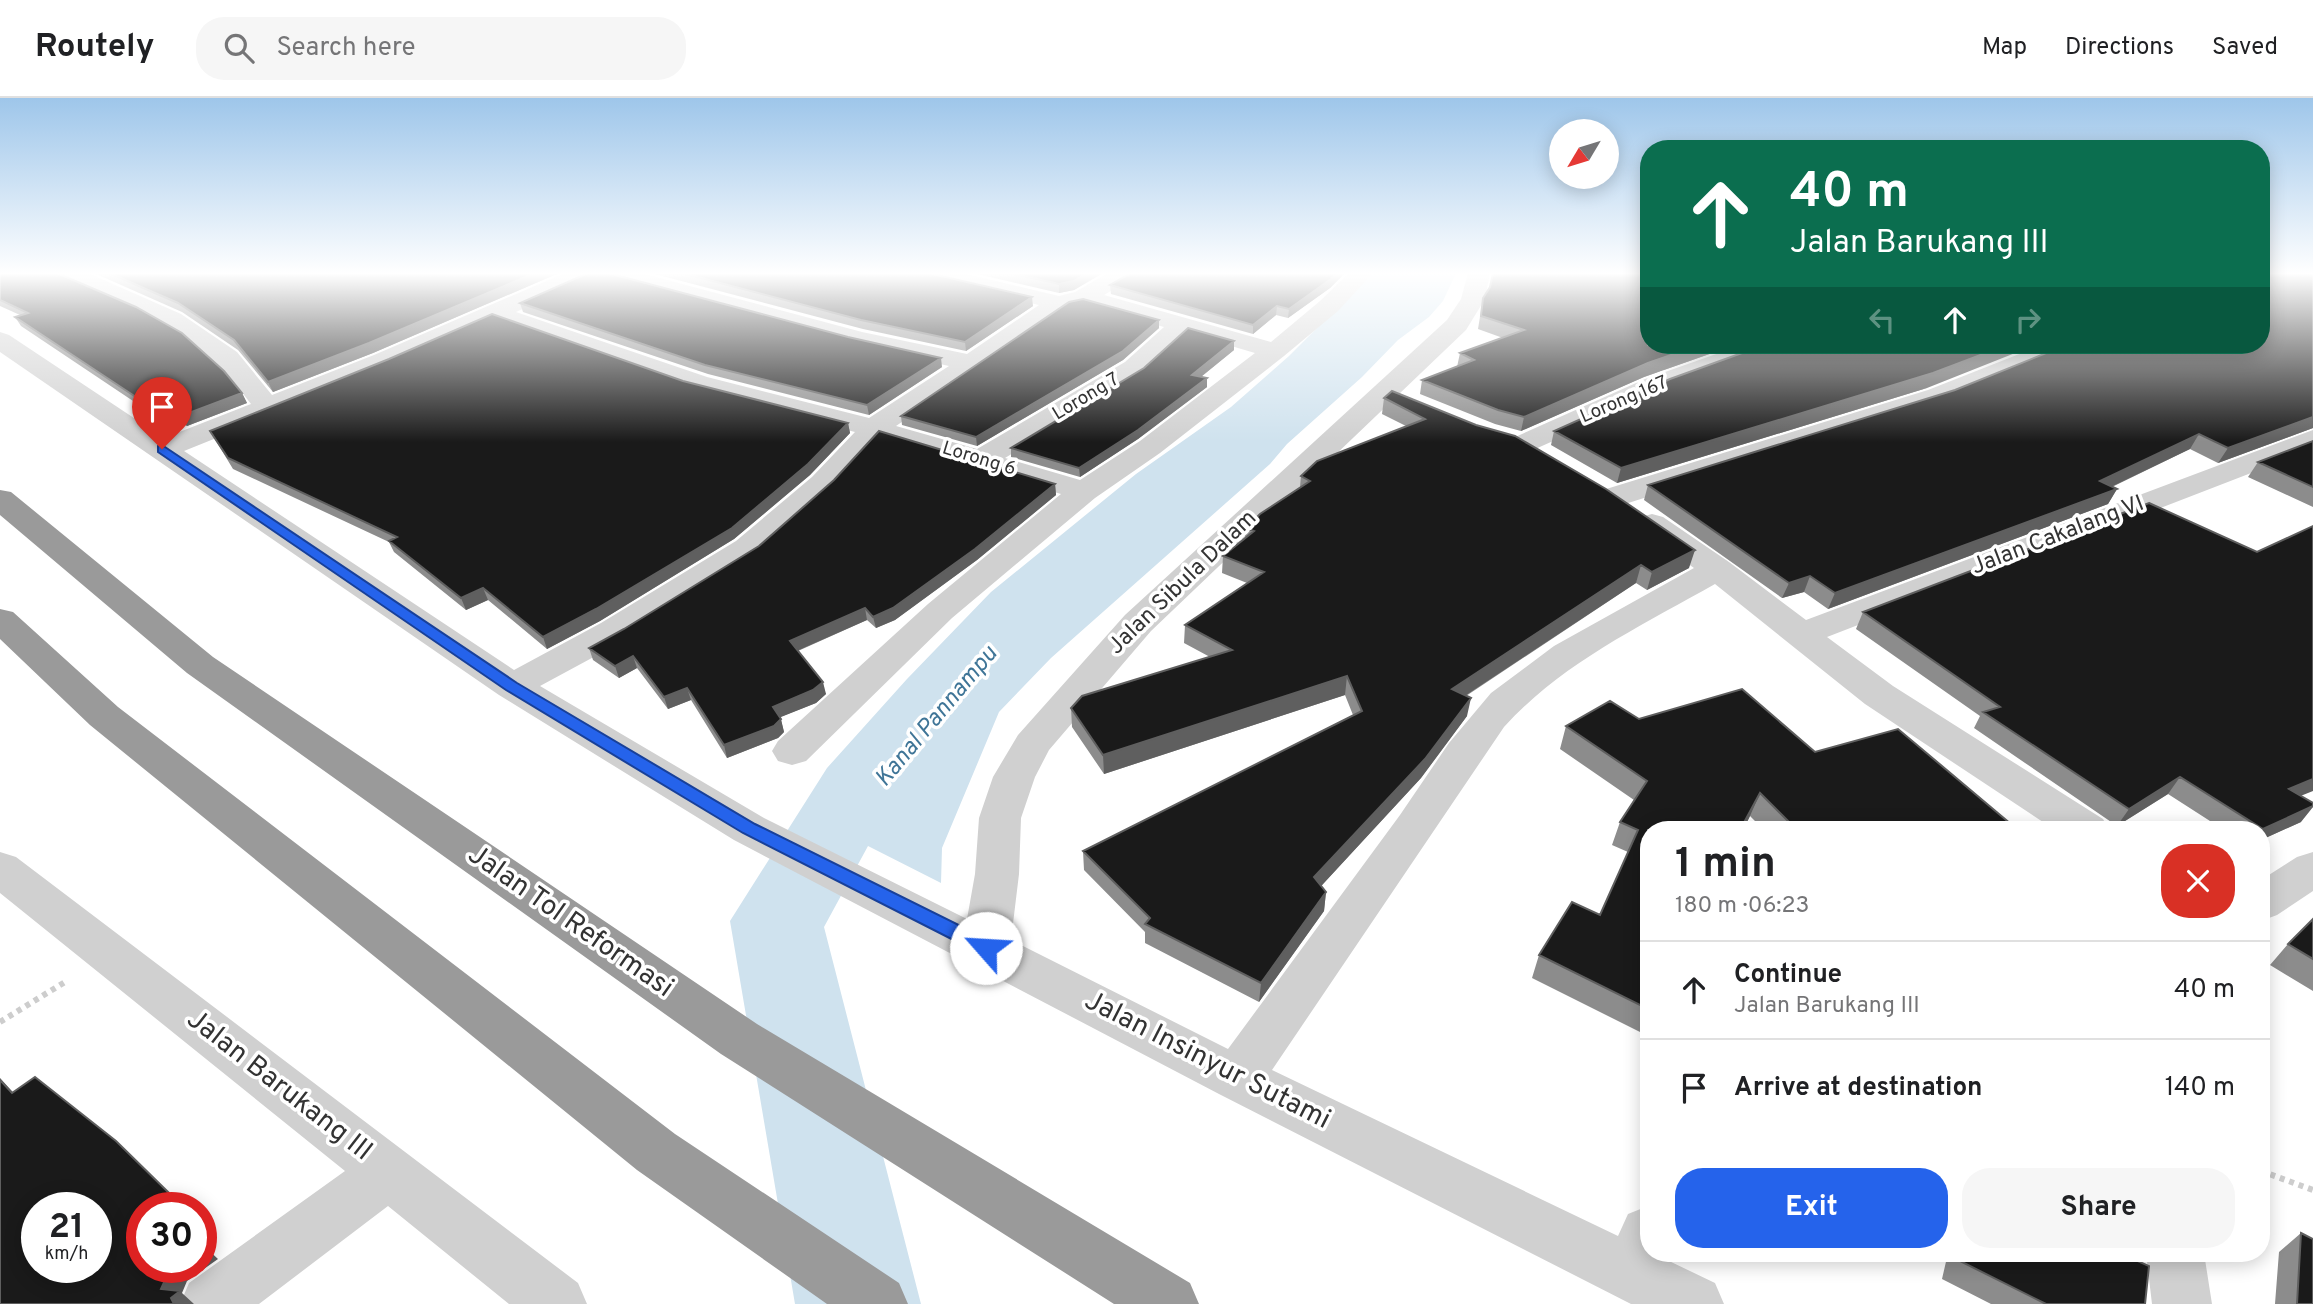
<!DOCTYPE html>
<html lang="en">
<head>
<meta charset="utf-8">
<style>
	:root { --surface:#fff; --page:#f6f6f6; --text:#202124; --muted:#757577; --line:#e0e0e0; --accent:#2563eb }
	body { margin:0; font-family:Overpass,sans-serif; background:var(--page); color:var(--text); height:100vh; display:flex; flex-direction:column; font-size:26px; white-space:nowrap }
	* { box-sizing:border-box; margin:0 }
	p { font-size:23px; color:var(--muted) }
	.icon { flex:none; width:38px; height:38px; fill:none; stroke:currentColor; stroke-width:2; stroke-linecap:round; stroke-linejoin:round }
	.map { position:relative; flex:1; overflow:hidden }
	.panel { position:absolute; left:1640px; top:723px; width:630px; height:441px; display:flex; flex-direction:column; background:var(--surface); border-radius:28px; box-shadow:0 4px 18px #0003 }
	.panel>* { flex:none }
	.guide { position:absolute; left:1640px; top:42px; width:630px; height:214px; border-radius:28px; box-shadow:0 4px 18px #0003; background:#0b6e4f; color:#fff; overflow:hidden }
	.needle { width:46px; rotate:232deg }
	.controls { position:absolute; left:1549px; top:21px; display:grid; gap:14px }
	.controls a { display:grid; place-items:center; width:70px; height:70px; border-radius:50%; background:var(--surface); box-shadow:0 4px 18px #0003; font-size:35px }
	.speed { position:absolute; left:21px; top:1094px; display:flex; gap:14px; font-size:35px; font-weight:700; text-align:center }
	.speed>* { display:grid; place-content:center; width:91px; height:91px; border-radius:50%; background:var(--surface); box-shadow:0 4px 18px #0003; line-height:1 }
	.speed small { font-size:18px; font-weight:400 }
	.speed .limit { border:10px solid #d22; background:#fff; color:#111 }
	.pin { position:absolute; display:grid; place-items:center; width:60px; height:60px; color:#fff; margin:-72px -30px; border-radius:50% 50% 50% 0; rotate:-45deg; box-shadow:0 0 7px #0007 }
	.pin .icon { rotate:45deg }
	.me { position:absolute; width:77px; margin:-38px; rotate:296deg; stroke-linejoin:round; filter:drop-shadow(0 0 5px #0008) }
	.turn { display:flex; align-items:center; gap:24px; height:147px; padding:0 35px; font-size:32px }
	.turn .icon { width:91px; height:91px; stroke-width:2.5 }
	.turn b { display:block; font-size:49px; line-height:60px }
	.lanes { display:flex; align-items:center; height:66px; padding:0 35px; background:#0003; justify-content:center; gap:35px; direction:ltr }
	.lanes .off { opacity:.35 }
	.round { display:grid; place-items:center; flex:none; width:74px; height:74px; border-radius:28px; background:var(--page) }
	.head { display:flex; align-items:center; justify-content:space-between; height:119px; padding:0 35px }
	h1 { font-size:42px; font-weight:700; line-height:52px }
	.action { display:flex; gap:14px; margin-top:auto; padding:14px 35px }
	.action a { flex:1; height:80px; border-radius:28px; background:var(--accent); color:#fff; font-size:28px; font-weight:700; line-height:80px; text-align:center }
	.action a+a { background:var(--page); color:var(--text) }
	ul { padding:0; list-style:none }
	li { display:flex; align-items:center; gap:21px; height:98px; padding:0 35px; border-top:2px solid var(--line) }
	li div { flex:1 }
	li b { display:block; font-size:26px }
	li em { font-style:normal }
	header { display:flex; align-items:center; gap:42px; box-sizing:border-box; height:98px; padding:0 35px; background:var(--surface); border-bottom:2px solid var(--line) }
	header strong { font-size:33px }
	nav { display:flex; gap:38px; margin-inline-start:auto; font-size:24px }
	.search { width:490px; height:63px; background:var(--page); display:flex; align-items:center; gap:18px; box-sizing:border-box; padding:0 24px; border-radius:28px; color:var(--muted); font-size:26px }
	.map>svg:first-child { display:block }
</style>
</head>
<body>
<header>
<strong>Routely</strong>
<div class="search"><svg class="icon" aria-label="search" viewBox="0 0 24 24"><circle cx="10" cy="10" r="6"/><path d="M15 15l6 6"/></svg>Search here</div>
<nav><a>Map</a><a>Directions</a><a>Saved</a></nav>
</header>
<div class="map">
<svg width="2313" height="1206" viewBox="0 0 2313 1206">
	<rect width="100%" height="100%" fill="#fff"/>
	<!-- water -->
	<path fill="#cfe2ee" d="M1372,175H1456L1443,203L1429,219L1398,242L1362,279L1287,346L1270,366L1051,560L999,614L942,750L941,785L868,748L824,829L921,1206H795L730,823L827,670L907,581L991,494L1136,376L1231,309L1289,258Z"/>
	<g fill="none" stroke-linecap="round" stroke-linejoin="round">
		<!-- path -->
		<path stroke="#cdcdcd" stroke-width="6" stroke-dasharray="5 5" stroke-linecap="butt" d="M0,924L65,884
			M2261,1073L2313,1092"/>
		<!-- street -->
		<path fill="#d0d0d0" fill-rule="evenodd" d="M57,175H88L181,216L237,254L272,297L374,257L565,175H595L592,180L516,214L707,279L869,320L949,268L850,246L607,180L603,175H641L862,234L967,256L1039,207L925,180L922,175H962L1059,198L1075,194L1108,175H1135L1132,180L1104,197L1271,244L1320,203L1349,175H1373L1338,213L1284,258L1160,355L1095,400L952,520L806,663L792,667L778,663L772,653L778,643L928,506L1061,396L880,341L834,391L760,457L627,541L540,588L764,720L967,821L975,776L979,720L993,679L1018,637L1125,517L1447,222L1461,201L1468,175H1490L1485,201L1466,232L1151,533L1049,652L1035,679L1021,720L1019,776L1011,842L1228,951L1400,717L1449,645L1491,595L1554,548L1694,470L1641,433L1636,426L1641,419L1652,416L1663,419L1729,464L1806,522L2313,332V351L1827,539L1893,588L2103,721L2109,732H2055L1865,606L1715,486C1641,528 1562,565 1504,629L1272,972L1618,1138L1628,1116L1648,1108V1155H1670L1667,1162L1715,1185L1724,1206H1631L1219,996L734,742L499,597L0,254V234L9,237L164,340L251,306C198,232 140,214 60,180ZM1083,206L1164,229L1125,264L977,351L896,328L1068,210ZM495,223L687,291L855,334L812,379L736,443L601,525L514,572L184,353L392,269ZM1187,235L1255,255L1140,343L1080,382L1005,360L1143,276Z
			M1742,247H1779L1775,252L1665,293L1533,352L1523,355L1513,352L1508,346L1513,340L1645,281Z
			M2042,247H2077L2073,252L1948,304L1625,406L1614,408L1603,406L1598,399L1603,392L1928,292Z
			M0,754L16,759L578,1185L587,1206H509L388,1108L259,1206H180L189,1185L345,1073L0,795Z
			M2313,754V793L2277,817L2261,823V782L2297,759Z
			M2146,1155H2204L2212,1206H2152Z"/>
		<!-- highway -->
		<path fill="#9a9a9a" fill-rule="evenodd" d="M0,392L11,394L213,559L757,926L1190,1185L1199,1206H1114L721,956L187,575L0,417Z
			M0,511L13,514L118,609L675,1036L899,1185L908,1206H827L637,1072L90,627L0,541Z"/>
	</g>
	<!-- wall -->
	<path fill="#8c8c8c" d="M0,175L242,295L247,305L187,328L167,319L160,321L21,228L15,219L20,217L0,208Z
		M94,175H559L373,255L273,294L238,252L182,214Z
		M651,175H928L1033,208L966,253L863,231Z
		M973,175H1103L1074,192L1059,195Z
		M1131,175H1345L1330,190L1288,220L1276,217L1253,236L1111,196L1110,187Z
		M1492,175H1648V247H1735L1644,279L1521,333L1495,326L1420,296L1422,282L1457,269L1460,255L1503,240L1478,231L1483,200L1490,189L1493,175Z
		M520,205L942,269L869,317L708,276L523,214Z
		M1159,222V230L1123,262L977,348L902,327L901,318Z
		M1234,243V252L1201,279L1207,289L1138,341L1080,379L1011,359V350Z
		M683,283L848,325L850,335L810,377L734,441L600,523L547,551L488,502L466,512L394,454L389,444L233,371L210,333Z
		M1927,290L1617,385L1551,347L1554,333Z
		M1955,292L2313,330L2218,365L2190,351L2112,389L2117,391L2108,406L1828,511L1804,494L1782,500L1644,402L1648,387Z
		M1392,293L1689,470L1647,492L1636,485L1466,598L1467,618L1421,680L1321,788L1326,794L1324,813L1259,904L1145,845V834L1084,772L1083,753L1353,617L1345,597L1104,676L1072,629L1071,610L1210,559L1184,545L1185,527L1247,485L1222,475L1223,458L1245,440L1246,430L1300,389L1301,378L1406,328L1382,316L1384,300Z
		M2313,343V409L2248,379L2258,364Z
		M1055,386L1056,397L977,462L895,522L876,530L867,522L798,553L826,596L816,605L780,619L784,634L778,640L727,660L691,602L668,611L637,570L619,580L593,562L589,550L624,531L759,448Z
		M2257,454L2301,698V724L2261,742V732H2224L2168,696L2117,728L1974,630L1980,618L1856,531L1863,514Z
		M1639,621L1815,654L2018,732H1764L1750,718L1743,732H1648V938L1532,880L1539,857L1600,817L1628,754L1612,747L1620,724L1634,702L1560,651L1566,628Z
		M2313,821V893L2270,867L2288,846Z
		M2301,1135L2313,1206H2275L2279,1154Z
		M1948,1155H2135L2133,1161L2145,1206H1991L1942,1181Z"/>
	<!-- shaded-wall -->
	<path fill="#5f5f5f" d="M535,175H559L373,255L273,294L268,284Z
		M1087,175H1103L1074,192L1059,195V186Z
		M1337,175H1345L1330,190L1288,220L1289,211Z
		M1032,199L1033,208L966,253L965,244Z
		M1277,208L1276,217L1253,236V227Z
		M1159,222V230L1123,262L977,348L976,339Z
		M1234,243V252L1192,286V277Z
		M1700,247H1735L1644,279L1521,333L1524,319L1648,265Z
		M2007,247H2035L1927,290L1617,385L1621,370Z
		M941,260L942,269L869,317L867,307Z
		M1207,280V289L1138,341L1080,379L1079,370Z
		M242,295L247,305L187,328L181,318Z
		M161,309L167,319L160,321L154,311Z
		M2313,319V330L2218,365L2228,350Z
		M848,325L850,335L810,377L734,441L600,523L547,551L543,539Z
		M2199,336L2190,351L2092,398L2100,383Z
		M1055,386L1056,397L977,462L895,522L876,530L873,519Z
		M2117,391L2108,406L1828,511L1835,495Z
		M1695,452L1689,470L1647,492L1652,474Z
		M1641,467L1636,485L1448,609L1452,591Z
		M1810,478L1804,494L1782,500L1789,485Z
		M483,490L488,502L466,512L461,500Z
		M865,510L867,522L792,555L790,543Z
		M633,558L637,570L619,580L615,568Z
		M1347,578L1345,597L1104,676L1103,657Z
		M823,584L826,596L816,605L776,621L773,609Z
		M687,590L691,602L668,611L664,599Z
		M1471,600L1467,618L1421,680L1312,798L1314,779Z
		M781,621L784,634L778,640L727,660L724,647Z
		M2180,679L2168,696L2117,728L2129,711Z
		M2313,681V693L2275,708L2289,691Z
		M1760,695L1750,718L1743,732H1740Z
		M2313,708V709L2301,724L2261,742V733L2263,731Z
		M1326,794L1324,813L1259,904L1261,885Z
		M0,980L29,1012L12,995L0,982Z
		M169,1095L183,1110H162L157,1104Z
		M201,1146H202L218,1161L187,1183L182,1195L194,1206H174L161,1191L171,1169H201Z"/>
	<!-- building -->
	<path fill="#1a1a1a" stroke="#5f5f5f" stroke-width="2" fill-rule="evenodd" d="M0,175H57L136,209L182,235L224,273L242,295L181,318L161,309L154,311L15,219L28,215L0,202Z
		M109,175H535L369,245L268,284L234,242L178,205Z
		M588,175H608L848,239L941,260L867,307L705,267L520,205Z
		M682,175H928L1032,199L965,244L861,222Z
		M1009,175H1087L1074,183L1059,186Z
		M1131,175H1337L1331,181L1289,211L1277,208L1253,227L1110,187Z
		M1493,175H1648V247H1700L1648,265L1524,319L1498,312L1422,282L1474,262L1460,255L1524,232L1481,218L1483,200L1490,189Z
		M2261,175H2313V319L2228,350L2199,336L2100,383L2117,391L1835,495L1810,478L1789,485L1648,387L1955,292L2066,247H2261Z
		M1083,201L1159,222L1123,253L976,339L901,318L1069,204Z
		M492,216L683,283L848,325L808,366L732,430L596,511L543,539L483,490L461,500L389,443L397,439L228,360L210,333L389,261Z
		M1188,230L1234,243L1192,277L1207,280L1138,332L1079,370L1011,350L1144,270Z
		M1764,247H2007L1933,275L1621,370L1554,333L1670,281Z
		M1392,293L1476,327L1515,338L1606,391L1695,452L1652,474L1641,467L1452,591L1471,600L1425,661L1314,779L1326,794L1261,885L1145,826L1150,820L1083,753L1362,613L1347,578L1103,657L1071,610L1082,598L1232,552L1185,527L1264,474L1223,458L1254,433L1246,430L1260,416L1310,383L1301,378L1317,363L1425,321L1384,300Z
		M879,333L1055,386L975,451L893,510L873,519L865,510L790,543L823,584L813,592L773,609L781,621L774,628L724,647L687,590L664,599L633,558L615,568L589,550L624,531L759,448L834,382Z
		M2313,343V389L2258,364Z
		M2149,405L2257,454L2313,428V681L2289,691L2313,705V708L2263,731L2180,679L2129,711L1983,614L2000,609L1863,514Z
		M1742,591L1815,654L1898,631L2018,732H1797L1760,695L1740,732H1648V911L1539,857L1572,804L1600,817L1638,732L1620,724L1647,683L1566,628L1610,603L1639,621Z
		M2313,821V861L2288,846Z
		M35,979L116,1043L169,1095L157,1104L163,1110H142V1169H171L161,1191L180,1193L171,1200L174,1206H0V982L12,995ZM37,1110H96V1169H37Z
		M2301,1135L2313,1141V1206H2297Z
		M1960,1155H2135L2133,1161L2149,1168L2145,1206H2046L1958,1162Z"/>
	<!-- sky -->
	<linearGradient id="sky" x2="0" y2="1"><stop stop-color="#9ec6ea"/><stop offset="0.51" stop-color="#fff"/><stop offset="1" stop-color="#fff" stop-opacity="0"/></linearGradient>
	<rect width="2313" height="344" fill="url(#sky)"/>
	<!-- route -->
	<path fill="#2563eb" stroke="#184099" stroke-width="2" d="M162,347L517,585L755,726L993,844L996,850L993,855L986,858L979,855L743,735L506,592L158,354V348Z"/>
	<g text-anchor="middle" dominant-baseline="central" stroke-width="7" stroke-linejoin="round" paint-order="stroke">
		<!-- far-street labels -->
		<g font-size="19" fill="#333" stroke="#fff">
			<text transform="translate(1086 299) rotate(-31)">Lorong 7</text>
			<text transform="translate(1624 302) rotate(-23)">Lorong 167</text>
			<text transform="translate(979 361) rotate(17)">Lorong 6</text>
		</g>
		<!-- street labels -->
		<g font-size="23" fill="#333" stroke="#fff">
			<text transform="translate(2058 438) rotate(-21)">Jalan Cakalang VI</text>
			<text transform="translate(1183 485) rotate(-44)">Jalan Sibula Dalam</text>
		</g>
		<!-- water labels -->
		<g font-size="24" font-style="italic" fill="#3f7597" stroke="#fff">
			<text transform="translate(937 619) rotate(-50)">Kanal Pannampu</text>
		</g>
		<!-- near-street labels -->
		<g font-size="28" fill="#333" stroke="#fff">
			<text transform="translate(570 824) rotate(35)">Jalan Tol Reformasi</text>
			<text transform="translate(1207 963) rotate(27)">Jalan Insinyur Sutami</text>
			<text transform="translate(279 988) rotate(38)">Jalan Barukang III</text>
		</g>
	</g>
</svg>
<div class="controls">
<a><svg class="needle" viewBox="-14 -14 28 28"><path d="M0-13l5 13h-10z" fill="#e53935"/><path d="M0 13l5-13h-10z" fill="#757577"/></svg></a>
</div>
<div class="speed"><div>21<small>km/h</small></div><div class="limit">30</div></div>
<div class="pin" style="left:162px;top:351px;background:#d93025"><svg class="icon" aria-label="arrive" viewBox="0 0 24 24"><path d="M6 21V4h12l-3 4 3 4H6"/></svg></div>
<svg class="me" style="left:986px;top:850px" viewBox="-20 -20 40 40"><circle r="19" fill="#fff"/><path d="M0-13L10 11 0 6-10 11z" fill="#2563eb"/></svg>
<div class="guide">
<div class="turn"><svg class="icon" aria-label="ahead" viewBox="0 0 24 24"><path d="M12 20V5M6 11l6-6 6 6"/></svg><div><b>40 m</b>Jalan Barukang III</div></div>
<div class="lanes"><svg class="icon off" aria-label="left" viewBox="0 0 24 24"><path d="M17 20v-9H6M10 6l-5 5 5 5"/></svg><svg class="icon" aria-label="ahead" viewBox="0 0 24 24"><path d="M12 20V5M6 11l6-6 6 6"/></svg><svg class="icon off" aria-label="right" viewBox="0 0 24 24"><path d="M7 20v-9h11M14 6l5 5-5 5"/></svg></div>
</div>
<section class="panel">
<div class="head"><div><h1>1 min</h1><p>180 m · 06:23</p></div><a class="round" style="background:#d93025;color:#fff"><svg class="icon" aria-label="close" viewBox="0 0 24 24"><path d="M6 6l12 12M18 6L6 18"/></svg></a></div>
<ul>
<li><svg class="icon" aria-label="ahead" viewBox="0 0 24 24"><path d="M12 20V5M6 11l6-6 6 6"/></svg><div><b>Continue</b><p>Jalan Barukang III</p></div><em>40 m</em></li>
<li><svg class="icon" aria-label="arrive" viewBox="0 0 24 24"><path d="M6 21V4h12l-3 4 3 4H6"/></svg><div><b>Arrive at destination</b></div><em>140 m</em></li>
</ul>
<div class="action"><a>Exit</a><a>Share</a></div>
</section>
</div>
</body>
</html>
